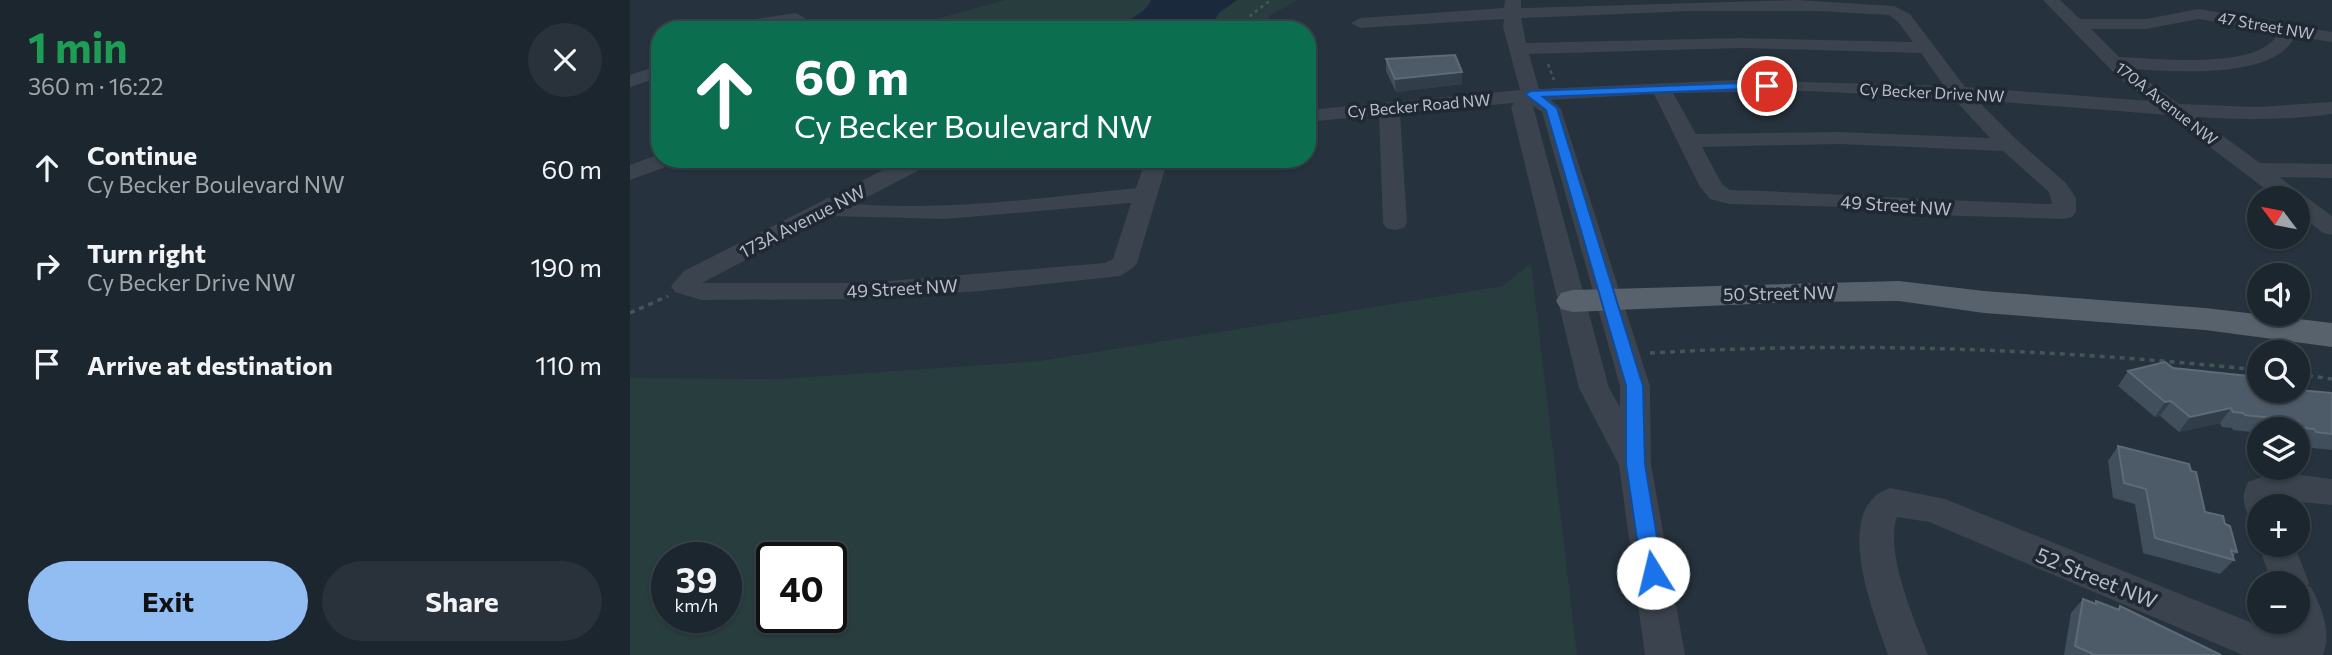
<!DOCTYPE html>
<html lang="en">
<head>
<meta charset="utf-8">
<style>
	:root { --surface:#1c262e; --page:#29323a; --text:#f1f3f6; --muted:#a0a5aa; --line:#3a434a; --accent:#92bdf2 }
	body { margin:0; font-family:Commissioner,sans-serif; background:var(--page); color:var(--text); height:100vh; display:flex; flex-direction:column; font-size:26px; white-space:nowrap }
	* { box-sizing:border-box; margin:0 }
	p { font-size:23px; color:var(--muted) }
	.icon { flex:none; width:38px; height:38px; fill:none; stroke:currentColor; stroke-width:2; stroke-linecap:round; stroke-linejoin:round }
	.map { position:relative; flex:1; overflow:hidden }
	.panel { display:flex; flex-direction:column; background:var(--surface); width:630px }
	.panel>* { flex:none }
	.banner { position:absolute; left:21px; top:21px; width:665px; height:147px; border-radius:28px; box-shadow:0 2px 5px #0004,0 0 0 2px var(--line); background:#0b6e4f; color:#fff; overflow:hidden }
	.needle { width:46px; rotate:302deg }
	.tools { position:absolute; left:1617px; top:186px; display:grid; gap:14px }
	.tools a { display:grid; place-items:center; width:63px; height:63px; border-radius:50%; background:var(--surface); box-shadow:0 2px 5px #0004,0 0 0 2px var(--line); font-size:35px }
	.speed { position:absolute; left:21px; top:542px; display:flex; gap:14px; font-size:35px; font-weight:700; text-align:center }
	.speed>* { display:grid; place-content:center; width:91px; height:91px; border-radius:50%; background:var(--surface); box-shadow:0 2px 5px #0004,0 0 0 2px var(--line); line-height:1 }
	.speed small { font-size:18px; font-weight:400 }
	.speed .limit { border:4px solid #111; border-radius:10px; background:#fff; color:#111 }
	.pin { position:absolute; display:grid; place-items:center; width:60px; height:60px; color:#fff; margin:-30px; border:4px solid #fff; border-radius:50%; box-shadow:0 2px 7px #0007 }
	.me { position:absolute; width:77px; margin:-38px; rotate:351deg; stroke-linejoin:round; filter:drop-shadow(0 0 5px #0008) }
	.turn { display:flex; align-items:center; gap:24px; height:147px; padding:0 28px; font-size:32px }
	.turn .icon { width:91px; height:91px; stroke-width:2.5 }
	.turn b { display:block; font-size:49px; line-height:60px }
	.round { display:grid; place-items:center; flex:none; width:74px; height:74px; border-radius:37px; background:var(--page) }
	.headline { display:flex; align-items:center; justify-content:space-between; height:119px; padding:0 28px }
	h1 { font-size:42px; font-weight:700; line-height:52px; color:#1e9e55 }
	.cta { display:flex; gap:14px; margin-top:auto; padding:14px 28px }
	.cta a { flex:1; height:80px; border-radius:42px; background:var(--accent); color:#111; font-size:28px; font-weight:700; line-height:80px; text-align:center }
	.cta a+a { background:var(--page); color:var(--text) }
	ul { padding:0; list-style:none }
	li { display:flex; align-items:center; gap:21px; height:98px; padding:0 28px }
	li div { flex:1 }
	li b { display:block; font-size:26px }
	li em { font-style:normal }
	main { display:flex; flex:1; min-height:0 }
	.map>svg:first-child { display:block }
</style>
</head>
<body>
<main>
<section class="panel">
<div class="headline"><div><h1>1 min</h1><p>360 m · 16:22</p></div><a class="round"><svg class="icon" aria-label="close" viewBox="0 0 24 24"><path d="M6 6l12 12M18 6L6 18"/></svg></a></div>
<ul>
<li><svg class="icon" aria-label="ahead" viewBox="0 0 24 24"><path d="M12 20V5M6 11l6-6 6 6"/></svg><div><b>Continue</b><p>Cy Becker Boulevard NW</p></div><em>60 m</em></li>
<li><svg class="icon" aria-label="right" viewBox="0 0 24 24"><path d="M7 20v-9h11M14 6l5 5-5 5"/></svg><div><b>Turn right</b><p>Cy Becker Drive NW</p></div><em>190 m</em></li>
<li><svg class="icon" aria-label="arrive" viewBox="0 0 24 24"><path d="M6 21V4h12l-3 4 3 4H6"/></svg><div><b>Arrive at destination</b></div><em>110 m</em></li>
</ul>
<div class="cta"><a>Exit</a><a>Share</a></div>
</section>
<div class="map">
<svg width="1702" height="655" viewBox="0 0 1702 655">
	<rect width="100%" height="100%" fill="#26323d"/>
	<!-- green -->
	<path fill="#283d3e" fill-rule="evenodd" d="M375,0H668L639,16L640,30H266Z
		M901,263L947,655H0V378L150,379L410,361L873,286ZM37,558H96V618H37ZM142,558H201V618H142Z"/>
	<!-- water -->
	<path fill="#1a293b" d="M521,0H607L589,13L578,30H491C499,16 516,14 521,0Z"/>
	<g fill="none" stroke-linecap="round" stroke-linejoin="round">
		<!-- path-far1 -->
		<path stroke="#415656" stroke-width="2.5" stroke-dasharray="3.5 3.5" stroke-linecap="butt" d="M615,30L621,15L641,0
			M918,64L924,80"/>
		<!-- path -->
		<path stroke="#415656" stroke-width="3.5" stroke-dasharray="5 5" stroke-linecap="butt" d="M0,313L38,296
			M1020,353C1224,341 1426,349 1629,370
			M1668,374L1702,379"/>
		<!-- minor -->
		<path fill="#3a434e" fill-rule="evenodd" d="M875,0H891V8L1167,0L1264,6L1280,14L1335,87L1520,101L1489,78L1413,0H1430L1450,19H1516L1569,9L1702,32V42L1665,36C1645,81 1542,71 1501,69L1549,104L1627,107L1702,102V114C1657,120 1612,120 1567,117L1630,163L1702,164V178L1649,177L1702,216V235L1693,233L1668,213V198H1647L1538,115L1347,100L1387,140L1436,183L1446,198V212L1442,217L1434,219L1299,215L1218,207L1099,204L1080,199L1070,187L1024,94L921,100L931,109L1020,386L1021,464L1055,655H1015L989,465L949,388L881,107L884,103L770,113L777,223L774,228L765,230L756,228L753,223L749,115L677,122V110L890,90L873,27L874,19L730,28L721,23L730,18L874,8ZM1061,11H1187L1259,15L1268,22L1283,42L1110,38L896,43L891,18ZM1569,19L1648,33C1631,71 1525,58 1489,57L1461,29H1516ZM1110,48L1291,53L1314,86L1105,80L909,89L899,54ZM1176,91L1323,98L1360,138L1210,132L1066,134L1043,93ZM903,106L912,112L990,386V407L979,388ZM1210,144L1373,151L1419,192L1422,204C1314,201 1207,193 1100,190L1092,184L1072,147Z
			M166,13L175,18L172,22L106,30L103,26L112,21Z
			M30,65V77L0,87V75Z
			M30,154V159H47L44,164L0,180V165Z
			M275,159H304L301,164L224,204C318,211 413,198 506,188L516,159H538L507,263L503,268L490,276L351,291L235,299L71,300L45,292L41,286L54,271ZM501,203L483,259L475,263L235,283H72L199,216L315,219Z
			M1655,473L1702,479V505L1648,500V506H1629V519L1619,516C1612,503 1612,494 1618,482L1640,474Z
			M1260,488L1315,499L1637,629L1659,634L1657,621H1668V583H1642L1628,544L1629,542V544H1664L1679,583L1678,586L1681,587C1692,609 1702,631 1693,655H1613L1299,522L1267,517C1254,551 1285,622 1298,655H1258C1244,614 1200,508 1260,488Z"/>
		<!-- major -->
		<path fill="#58626d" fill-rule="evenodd" d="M1269,281L1354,291L1575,308L1702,323V347L1575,330L1354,313L1269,301L1167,302L943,312L931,309L926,301L931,293L943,290Z"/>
	</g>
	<!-- wall -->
	<path fill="#414e5b" d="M756,59L832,84L766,92L756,71Z
		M1543,368L1629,390L1702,393V450L1673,447L1671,444H1668V429H1629V433L1603,430L1602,428L1592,427L1590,423L1549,432L1530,416L1525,417L1488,386L1498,371Z
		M1488,446L1561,471L1575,512L1595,524L1607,552L1603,557L1604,560L1590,574L1513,553L1505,504L1483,498L1478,461Z
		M1453,599L1464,604L1466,601L1487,610L1490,606L1591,655H1434L1441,613Z"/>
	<!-- shaded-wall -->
	<path fill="#313e4a" d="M832,72V84L766,92L765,79Z
		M1541,401L1530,416L1525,417L1535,402Z
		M1601,408L1590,423L1549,432L1560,417Z"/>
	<!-- building -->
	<path fill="#4d5a67" stroke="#5e6a76" stroke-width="2" d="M825,55L832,72L765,79L756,59Z
		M1535,362L1543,368L1628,377L1629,379V390H1668L1702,393V434L1686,432L1684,429L1673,428L1668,421L1615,415L1613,413L1603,412L1601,408L1560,417L1541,401L1535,402L1498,371Z
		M1488,446L1559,464L1561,471L1566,472L1575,512L1593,516L1595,524L1600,526L1607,552L1601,550L1604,560L1525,538L1516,489L1494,483Z
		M1453,599L1466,604V601L1489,610L1490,606L1591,655H1465L1445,646Z"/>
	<!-- route -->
	<path fill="#1a73e8" stroke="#114b97" stroke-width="2" d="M1137,82L1143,86L1141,88L913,97L927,108L1013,386L1015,464L1033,573L1030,580L1023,582L1015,580L1012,573L996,464V386L916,110L895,94L901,91Z"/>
	<g text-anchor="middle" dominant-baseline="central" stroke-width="7" stroke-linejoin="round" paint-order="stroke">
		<!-- far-street labels -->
		<g font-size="16" fill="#b6bec8" stroke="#1f2833">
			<text transform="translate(1636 25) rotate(10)">47 Street NW</text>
			<text transform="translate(1302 92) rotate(3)">Cy Becker Drive NW</text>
			<text transform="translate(1537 103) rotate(38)">170A Avenue NW</text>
			<text transform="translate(789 105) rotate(-5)">Cy Becker Road NW</text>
		</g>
		<!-- street labels -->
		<g font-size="18" fill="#b6bec8" stroke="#1f2833">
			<text transform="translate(1266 205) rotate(4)">49 Street NW</text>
			<text transform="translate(172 221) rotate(-27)">173A Avenue NW</text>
			<text transform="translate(272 288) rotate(-3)">49 Street NW</text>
			<text transform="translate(1149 293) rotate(-1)">50 Street NW</text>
		</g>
		<!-- near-street labels -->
		<g font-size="21" fill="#b6bec8" stroke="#1f2833">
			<text transform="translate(1467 577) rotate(22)">52 Street NW</text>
		</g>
	</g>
</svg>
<div class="tools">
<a><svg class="needle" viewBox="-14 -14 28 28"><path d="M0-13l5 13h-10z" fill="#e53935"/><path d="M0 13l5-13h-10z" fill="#a0a5aa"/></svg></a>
<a><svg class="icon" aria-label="sound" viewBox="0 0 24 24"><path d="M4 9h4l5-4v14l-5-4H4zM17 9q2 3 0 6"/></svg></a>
<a><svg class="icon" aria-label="search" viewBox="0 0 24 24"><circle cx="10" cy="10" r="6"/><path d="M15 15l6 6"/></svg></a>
<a><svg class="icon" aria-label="layers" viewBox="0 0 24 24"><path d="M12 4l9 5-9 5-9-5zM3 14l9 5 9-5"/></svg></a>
<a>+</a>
<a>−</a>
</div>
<div class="speed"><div>39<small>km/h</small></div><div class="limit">40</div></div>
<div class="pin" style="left:1137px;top:86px;background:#d93025"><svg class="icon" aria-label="arrive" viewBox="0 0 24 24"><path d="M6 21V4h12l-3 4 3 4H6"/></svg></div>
<svg class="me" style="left:1023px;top:573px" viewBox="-20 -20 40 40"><circle r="19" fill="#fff"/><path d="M0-13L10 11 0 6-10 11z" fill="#1a73e8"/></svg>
<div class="banner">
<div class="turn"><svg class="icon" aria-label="ahead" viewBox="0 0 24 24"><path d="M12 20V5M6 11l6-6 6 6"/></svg><div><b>60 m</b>Cy Becker Boulevard NW</div></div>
</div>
</div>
</main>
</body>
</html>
